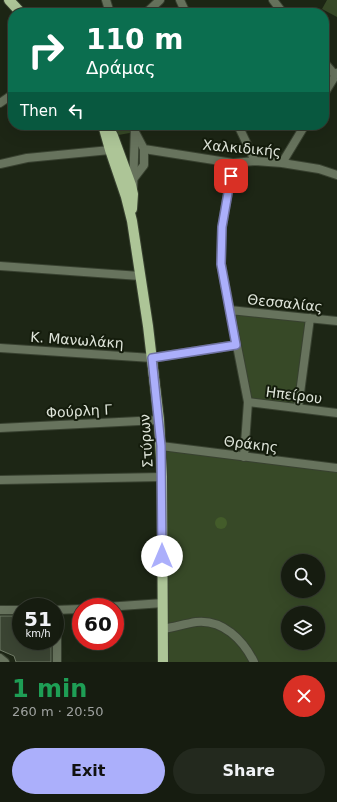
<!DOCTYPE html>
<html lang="en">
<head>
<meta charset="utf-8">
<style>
	:root { --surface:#161c10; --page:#23291e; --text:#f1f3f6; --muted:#9ea19f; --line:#353a30; --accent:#abaffb }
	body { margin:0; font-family:"DejaVu Sans",sans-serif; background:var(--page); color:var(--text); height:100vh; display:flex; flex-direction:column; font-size:15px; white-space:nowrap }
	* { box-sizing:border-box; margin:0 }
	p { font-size:13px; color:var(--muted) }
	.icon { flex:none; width:22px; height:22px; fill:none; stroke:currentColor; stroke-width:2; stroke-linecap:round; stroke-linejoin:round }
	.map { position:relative; height:662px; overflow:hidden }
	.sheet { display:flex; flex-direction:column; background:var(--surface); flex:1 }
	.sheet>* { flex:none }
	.guide { position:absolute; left:8px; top:8px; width:321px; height:122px; border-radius:16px; box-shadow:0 4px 16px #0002,0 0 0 1px var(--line); background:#0b6e4f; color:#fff; overflow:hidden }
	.tools { position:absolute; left:281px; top:554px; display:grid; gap:8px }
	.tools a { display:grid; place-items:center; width:44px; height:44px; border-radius:50%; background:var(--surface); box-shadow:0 4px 16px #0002,0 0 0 1px var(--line); font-size:20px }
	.speed { position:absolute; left:12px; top:598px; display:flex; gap:8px; font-size:20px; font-weight:700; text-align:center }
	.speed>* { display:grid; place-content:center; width:52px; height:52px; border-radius:50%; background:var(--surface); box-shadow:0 4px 16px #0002,0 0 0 1px var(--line); line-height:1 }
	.speed small { font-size:10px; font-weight:400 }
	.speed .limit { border:6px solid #d22; background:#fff; color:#111 }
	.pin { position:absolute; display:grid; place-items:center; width:34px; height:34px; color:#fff; margin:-17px; border-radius:8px; box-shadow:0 2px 6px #0006 }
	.me { position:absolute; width:44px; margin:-22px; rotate:0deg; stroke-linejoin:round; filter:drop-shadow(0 0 3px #0008) }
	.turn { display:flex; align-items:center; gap:14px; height:84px; padding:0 12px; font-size:18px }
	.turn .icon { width:52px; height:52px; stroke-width:2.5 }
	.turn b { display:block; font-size:28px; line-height:34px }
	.then { display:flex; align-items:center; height:38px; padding:0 12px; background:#0003; gap:8px; font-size:15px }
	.round { display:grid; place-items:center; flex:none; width:42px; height:42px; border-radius:21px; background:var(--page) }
	.headline { display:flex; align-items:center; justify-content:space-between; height:68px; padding:0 12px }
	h1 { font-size:24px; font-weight:800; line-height:30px; color:#1e9e55 }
	.action { display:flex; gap:8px; margin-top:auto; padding:8px 12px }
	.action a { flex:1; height:46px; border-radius:24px; background:var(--accent); color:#111; font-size:16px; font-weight:800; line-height:46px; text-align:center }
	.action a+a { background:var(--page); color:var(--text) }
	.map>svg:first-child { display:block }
</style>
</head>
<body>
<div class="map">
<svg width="337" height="662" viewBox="0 0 337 662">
	<rect width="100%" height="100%" fill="#1d2615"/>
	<!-- green -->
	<path fill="#374927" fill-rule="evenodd" d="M327,0H337V17L322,9Z
		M107,125H135V132L113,136Z
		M230,310L310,318L298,408L248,402Z
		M161,446L337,468V662H163ZM288,561H318V591H288ZM288,613H318V643H288Z"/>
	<!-- water -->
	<path fill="#435c2a" d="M215 523a6 6 0 1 1 12 0a6 6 0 1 1-12 0Z"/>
	<!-- building -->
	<path fill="#3b4533" stroke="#6f7a66" d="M0,616H21V641H51V662H16L14,656L0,650Z"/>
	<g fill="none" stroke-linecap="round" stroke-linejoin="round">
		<!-- minor casing -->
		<g stroke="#384130" stroke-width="10">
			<path id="minor" d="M180,0L186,13
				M273,0L283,13
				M146,13L160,0
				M324,62L335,75
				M324,94L337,73
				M0,103L13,94
				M238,125L255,161
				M144,149L233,163L255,161L282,163L319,169L337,175
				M233,163L222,227L221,264L248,402L244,457
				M282,163L305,125
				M0,164L27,158L110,150
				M134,178L144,165V149L135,132
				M0,266L140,276
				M230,310L337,321
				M0,348L152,358L236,345
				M248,402L337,413
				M298,408L310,318
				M0,428L159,420
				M161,446L337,468
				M0,480L162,477
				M106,607L163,603
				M0,610H21
				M55,610L81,609
				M163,629C174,627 185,624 196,622C223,619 243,640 254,662
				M0,658L5,662
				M57,662V610"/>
		</g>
		<!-- tertiary casing -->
		<g stroke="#384130" stroke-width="10">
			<path id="tertiary" d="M106,0L110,13
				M133,190L135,125"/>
		</g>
		<!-- primary casing -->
		<g stroke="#384130" stroke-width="12">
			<path id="primary" d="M9,0L21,13
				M103,125L110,150L126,197L132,221L148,326L159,420L162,477L163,662
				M107,125L113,136L131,185L133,194L132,209"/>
		</g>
		<!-- minor -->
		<use href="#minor" stroke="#67735d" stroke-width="8"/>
		<!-- tertiary -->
		<use href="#tertiary" stroke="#67735d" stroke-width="8"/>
		<!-- primary -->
		<use href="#primary" stroke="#adc597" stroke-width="10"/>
	</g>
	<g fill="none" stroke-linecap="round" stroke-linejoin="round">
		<!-- route casing -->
		<g stroke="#6f72a3" stroke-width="10">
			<path id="route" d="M162,556L161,446L152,358L236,345L221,264L222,227L231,176"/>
		</g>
		<!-- route -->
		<use href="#route" stroke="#abaffb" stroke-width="7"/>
	</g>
	<g text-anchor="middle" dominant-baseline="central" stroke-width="4" stroke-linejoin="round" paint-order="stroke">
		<!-- street labels -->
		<g font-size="14" fill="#dee4d9" stroke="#141c0c">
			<text transform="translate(242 148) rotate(5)">Χαλκιδικής</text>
			<text transform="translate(285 303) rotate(6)">Θεσσαλίας</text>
			<text transform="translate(77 340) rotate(4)">Κ. Μανωλάκη</text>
			<text transform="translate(294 395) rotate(7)">Ηπείρου</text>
			<text transform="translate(79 411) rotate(-3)">Φούρλη Γ</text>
			<text transform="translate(146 441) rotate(-94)">Στύρων</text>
			<text transform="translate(251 444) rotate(7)">Θράκης</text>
		</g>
	</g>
</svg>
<div class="tools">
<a><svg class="icon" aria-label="search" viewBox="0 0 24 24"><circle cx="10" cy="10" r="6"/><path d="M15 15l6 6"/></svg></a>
<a><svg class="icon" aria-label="layers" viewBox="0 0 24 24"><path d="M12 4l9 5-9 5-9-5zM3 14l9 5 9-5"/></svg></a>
</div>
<div class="speed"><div>51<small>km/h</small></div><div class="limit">60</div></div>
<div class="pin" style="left:231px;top:176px;background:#d93025"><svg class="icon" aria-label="arrive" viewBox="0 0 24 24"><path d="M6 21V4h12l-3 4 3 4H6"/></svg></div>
<svg class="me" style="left:162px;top:556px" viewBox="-20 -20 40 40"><circle r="19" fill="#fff"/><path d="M0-13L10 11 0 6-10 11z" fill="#abaffb"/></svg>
<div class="guide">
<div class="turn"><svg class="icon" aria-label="right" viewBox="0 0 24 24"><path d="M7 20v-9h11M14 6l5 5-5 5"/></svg><div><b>110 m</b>Δράμας</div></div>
<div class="then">Then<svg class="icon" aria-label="left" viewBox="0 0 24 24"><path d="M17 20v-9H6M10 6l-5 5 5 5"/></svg></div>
</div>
</div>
<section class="sheet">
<div class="headline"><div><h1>1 min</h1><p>260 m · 20:50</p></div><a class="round" style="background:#d93025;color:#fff"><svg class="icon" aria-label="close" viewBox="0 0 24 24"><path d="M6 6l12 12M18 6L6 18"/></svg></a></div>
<div class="action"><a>Exit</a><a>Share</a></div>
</section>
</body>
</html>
